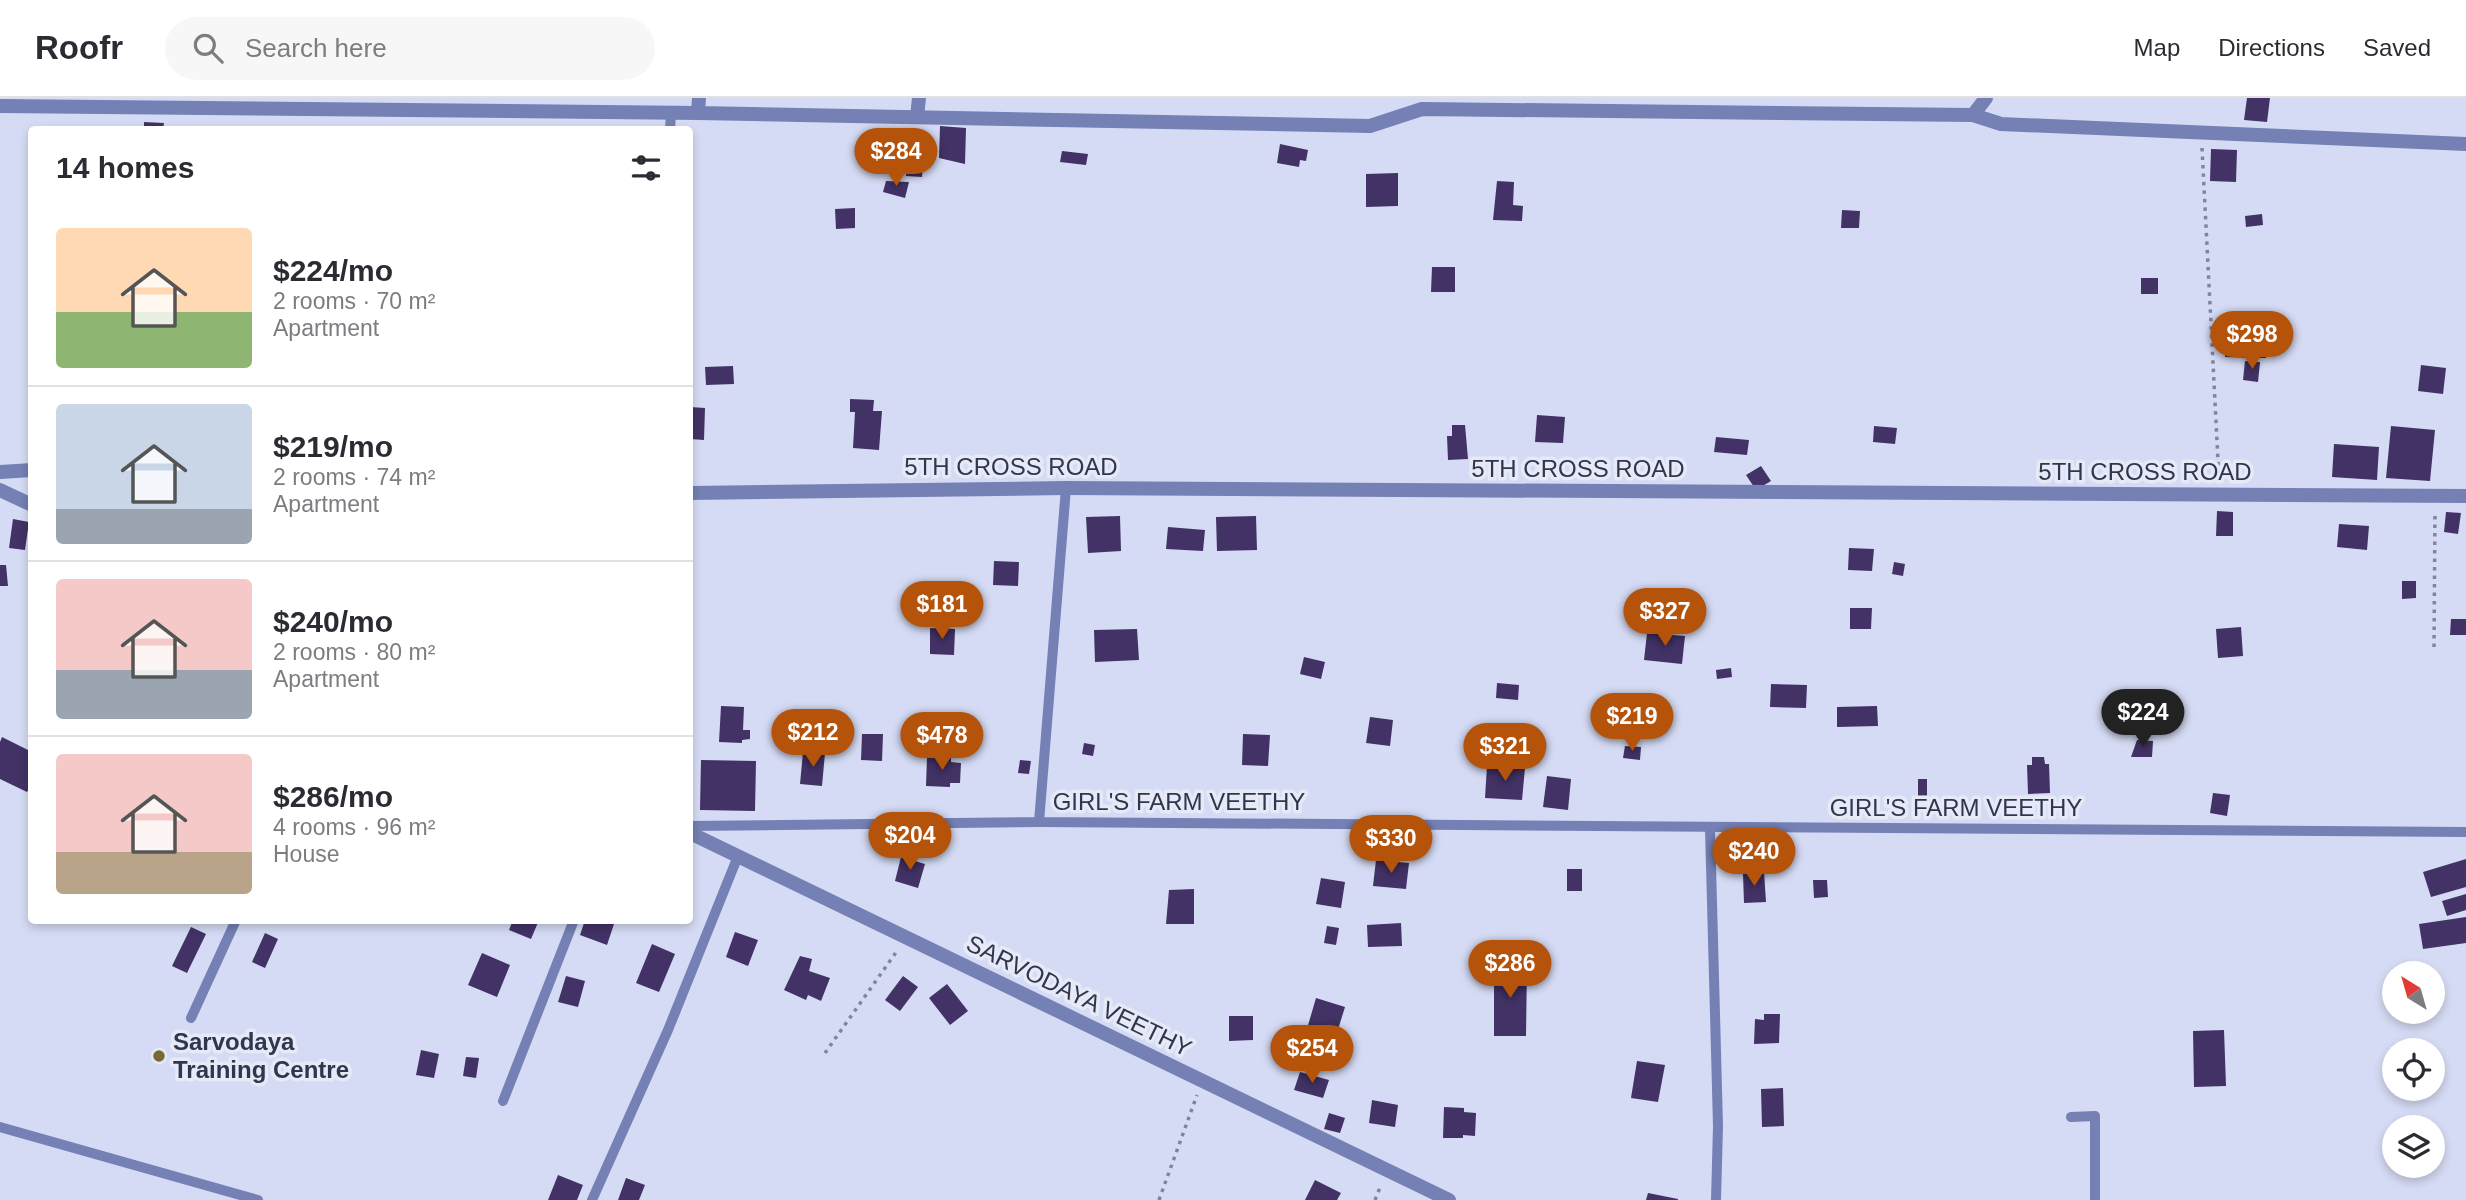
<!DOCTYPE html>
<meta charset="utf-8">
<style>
body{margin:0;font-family:Helvetica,sans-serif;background:#f7f7f7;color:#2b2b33;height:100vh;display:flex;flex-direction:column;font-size:26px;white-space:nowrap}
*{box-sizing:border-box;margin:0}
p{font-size:23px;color:#7c7c81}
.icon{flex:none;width:38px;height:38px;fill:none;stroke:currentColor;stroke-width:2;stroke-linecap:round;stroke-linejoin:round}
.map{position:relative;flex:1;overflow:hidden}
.panel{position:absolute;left:28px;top:28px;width:665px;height:798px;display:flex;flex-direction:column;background:#fff;border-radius:7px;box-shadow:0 4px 10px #0003}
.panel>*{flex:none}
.needle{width:46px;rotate:323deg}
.fabs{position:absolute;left:2382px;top:863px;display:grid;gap:14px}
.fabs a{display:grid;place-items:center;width:63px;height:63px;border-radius:50%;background:#fff;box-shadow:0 4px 10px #0003;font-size:35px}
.price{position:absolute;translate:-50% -60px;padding:0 16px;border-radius:24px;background:#b45309;color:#fff;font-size:23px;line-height:46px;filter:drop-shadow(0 2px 4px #0008)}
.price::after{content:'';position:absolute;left:50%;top:42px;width:21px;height:16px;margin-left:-10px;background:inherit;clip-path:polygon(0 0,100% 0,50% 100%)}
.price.on{background:#222;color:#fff}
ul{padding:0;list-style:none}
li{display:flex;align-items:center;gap:21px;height:175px;padding:0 28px}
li+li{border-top:2px solid #e1e1e2}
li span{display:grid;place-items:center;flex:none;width:196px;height:140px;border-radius:7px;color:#555}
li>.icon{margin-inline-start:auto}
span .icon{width:84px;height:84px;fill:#fffc;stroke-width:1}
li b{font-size:30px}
h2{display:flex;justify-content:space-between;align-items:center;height:84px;padding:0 28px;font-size:30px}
header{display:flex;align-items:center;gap:42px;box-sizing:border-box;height:98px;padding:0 35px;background:#fff;border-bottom:2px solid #e1e1e2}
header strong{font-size:33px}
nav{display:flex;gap:38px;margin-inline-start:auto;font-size:24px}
.search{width:490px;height:63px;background:#f7f7f7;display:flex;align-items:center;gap:18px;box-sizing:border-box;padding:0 24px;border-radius:38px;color:#7c7c81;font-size:26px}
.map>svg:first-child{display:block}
</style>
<header>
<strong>Roofr</strong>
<div class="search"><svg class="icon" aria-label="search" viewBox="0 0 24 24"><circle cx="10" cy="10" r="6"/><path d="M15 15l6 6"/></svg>Search here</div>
<nav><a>Map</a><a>Directions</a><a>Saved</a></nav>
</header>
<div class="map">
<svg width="2466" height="1102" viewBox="0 0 2466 1102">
<rect width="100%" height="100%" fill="#d5dbf4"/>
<path fill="#423266" d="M2247 0H2270L2267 24 2244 22Z
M144 24 164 25 163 32H144Z
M940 28 966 30 965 66 939 60Z
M1280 46 1308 52 1306 63 1300 62 1299 69 1277 65Z
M2211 51 2237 52 2236 84 2210 83Z
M908 53H924L922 79 906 78Z
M1062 53 1088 56 1086 67 1060 64Z
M1398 75V108L1366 109V76Z
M886 83 909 84 905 100 883 94Z
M1497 83 1514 84 1513 107 1523 108 1522 123 1493 122Z
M855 110V130L836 131 835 111Z
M1842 112 1860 113 1859 130H1841Z
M2262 116 2263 127 2246 129 2245 118Z
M1432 169H1455V194H1431Z
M2141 180H2158V196H2141Z
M2227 226 2268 227 2266 260 2225 259Z
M2245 263 2260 264 2258 284 2243 282Z
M2421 267 2446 270 2443 296 2418 293Z
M733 268 734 286 706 287 705 269Z
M850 301 874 302 873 313H882L879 352 853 350 855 314H850Z
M690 309 705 310 704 342 690 341Z
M1537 317 1565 319 1563 345 1535 344Z
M1452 327H1465L1468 361 1448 362 1447 338H1452Z
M1874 328 1897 330 1895 346 1873 344Z
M2391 328 2435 332 2430 383 2386 380Z
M1716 339 1749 342 1747 357 1714 354Z
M2334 346 2379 349 2377 382 2332 379Z
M1761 368 1771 383 1756 392 1746 377Z
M2217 413 2233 414V438H2216Z
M2446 414 2461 415 2458 436 2444 434Z
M1120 418 1121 453 1088 455 1086 419Z
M1256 418 1257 452 1217 453 1216 419Z
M13 421 29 424 25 452 9 450Z
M2339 426 2369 428 2367 452 2337 449Z
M1168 429 1205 432 1203 453 1166 451Z
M1849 450 1874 451 1872 473 1848 472Z
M994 463 1019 464 1018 488 993 487Z
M1894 464 1905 466 1903 478 1892 476Z
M0 467H6L8 488H0Z
M2402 483H2416V500L2402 501Z
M1850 510H1872L1871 531H1850Z
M2451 521H2466V537H2450Z
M2241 529 2243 558 2218 560 2216 531Z
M930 530 955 531 954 557 930 556Z
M1137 531 1139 562 1095 564 1094 532Z
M1647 535 1685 538 1682 566 1644 562Z
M1304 559 1325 564 1321 581 1300 576Z
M1731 570 1732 579 1717 581 1716 572Z
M1497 585 1519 587 1518 602 1496 600Z
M1771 586 1807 587 1806 610 1770 609Z
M721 608 744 609 743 632H750V641L742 642V645L719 644Z
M1877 608 1878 628 1837 629V609Z
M1370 619 1393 622 1390 648 1366 645Z
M831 621 842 622 840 638 829 636Z
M862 636H883L882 663 861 662Z
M1243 636 1270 637 1268 668 1242 667Z
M2 639 32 654V686L27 694 0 681V644Z
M2137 642 2153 643 2152 659H2131Z
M1084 645 1095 647 1093 658 1082 656Z
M1625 648 1641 649 1640 662 1623 660Z
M803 654 825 655 822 688 800 686Z
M927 659 951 660V664L961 665 960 685H950V689L926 688Z
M2032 659H2044L2045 666H2049L2050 695 2028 696 2027 667H2032Z
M701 662 756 663 755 713 700 712Z
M1020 662 1031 663 1029 676 1018 675Z
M1487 668 1525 670 1522 702 1485 700Z
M1547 678 1571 681 1568 712 1543 709Z
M1918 681H1927V698H1918Z
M2213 695 2230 697 2227 718 2210 715Z
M901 759 925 766 918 790 895 783Z
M2466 761V789L2431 799 2423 774Z
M1376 762 1409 765 1406 791 1373 788Z
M1567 771H1582V793H1567Z
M1764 774 1766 804 1744 805 1743 776Z
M1321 780 1345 784 1341 810 1316 806Z
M1813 782H1827L1828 799 1814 800Z
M1194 791V826H1166L1169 792Z
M2466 796V812L2447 818 2442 803Z
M2466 819V845L2423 851 2419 826Z
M513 822H539L531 841 509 832Z
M585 822H605L614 826 607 847 580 837Z
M1401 825 1402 848 1368 849 1367 827Z
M1327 828 1339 830 1336 847 1324 845Z
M191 829 206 836 187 875 172 868Z
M735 834 758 842 748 868 726 859Z
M265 835 278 841 265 870 252 864Z
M652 846 675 856 659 894 636 885Z
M482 855 510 867 497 899 468 887Z
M800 858 812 861 809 873 830 880 821 903 808 897 806 902 784 892Z
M1494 867H1527L1526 938H1494Z
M566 878 585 883 578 909 558 904Z
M903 878 918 889 900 913 885 902Z
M947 886 968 913 950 927 929 900Z
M1316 900 1345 909 1325 973 1297 965Z
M1764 916H1780L1779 945 1754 946 1755 921 1764 922Z
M1229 918H1253V942L1229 943Z
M2224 932 2226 988 2194 989 2193 933Z
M421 952 439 956 434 980 416 977Z
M466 959 479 960 476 980 463 978Z
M1637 963 1665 967 1658 1004 1631 1000Z
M1300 974 1329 982 1323 1000 1294 992Z
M1783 990 1784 1028 1762 1029 1761 991Z
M1372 1002 1398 1007 1395 1029 1369 1025Z
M1444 1009 1464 1010V1014L1476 1015 1475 1038 1463 1037V1040H1443Z
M1329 1015 1345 1020 1340 1035 1324 1031Z
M558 1077 583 1087 577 1102H548Z
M626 1080 645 1087 639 1102H618Z
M1315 1082 1341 1095 1337 1102H1305Z
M1648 1095 1678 1101V1102H1646Z"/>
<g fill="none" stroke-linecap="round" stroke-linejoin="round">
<path stroke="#80859e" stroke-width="3.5" stroke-dasharray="3.5 5" stroke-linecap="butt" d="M2202 50 2219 382
M2434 549 2435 414
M825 955 897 853
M1159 1102 1197 997
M1375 1102 1381 1087"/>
<path stroke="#7580b4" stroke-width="10" d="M670 32 671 15
M1039 724 1066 390
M690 728 1039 724 2466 734
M1710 730 1718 1028 1716 1102
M191 920 236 822
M503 1003 574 822
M2071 1019 2095 1018V1102
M0 1029 258 1102
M592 1102 668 932 738 758"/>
<path stroke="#7580b4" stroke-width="14" d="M0 8 698 15 1370 28 1422 11 1973 17 2001 26 2466 46
M698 15 699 0
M1973 17 1986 0
M917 19 919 0
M0 374 32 372
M0 392 32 407
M690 395 1066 390 2466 398
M690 735 1449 1102"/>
</g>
<circle fill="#766936" stroke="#e6e9f6" stroke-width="2.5" cx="159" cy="958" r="7"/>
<g text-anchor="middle" stroke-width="7" stroke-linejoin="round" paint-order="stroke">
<g font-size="24" fill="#31364e" stroke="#e6e9f6">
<text x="1011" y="377">5TH CROSS ROAD</text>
<text x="1578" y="379">5TH CROSS ROAD</text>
<text x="2145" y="382">5TH CROSS ROAD</text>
<text x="1179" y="712">GIRL'S FARM VEETHY</text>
<text x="1956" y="718">GIRL'S FARM VEETHY</text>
<text transform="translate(1079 898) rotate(26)" y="8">SARVODAYA VEETHY</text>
</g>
<g font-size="24" font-weight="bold" fill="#31364e" stroke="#e6e9f6" text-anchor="start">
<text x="173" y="952">Sarvodaya<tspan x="173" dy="28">Training Centre</tspan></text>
</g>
</g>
</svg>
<div class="fabs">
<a><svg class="needle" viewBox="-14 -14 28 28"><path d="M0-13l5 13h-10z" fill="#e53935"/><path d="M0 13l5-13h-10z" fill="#7c7c81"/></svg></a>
<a><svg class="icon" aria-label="locate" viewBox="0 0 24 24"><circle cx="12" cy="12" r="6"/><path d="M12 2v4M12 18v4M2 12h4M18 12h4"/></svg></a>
<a><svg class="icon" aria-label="layers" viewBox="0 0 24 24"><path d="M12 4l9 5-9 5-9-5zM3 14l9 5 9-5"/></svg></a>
</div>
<b class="price" style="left:896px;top:90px">$284</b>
<b class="price" style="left:2252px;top:273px">$298</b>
<b class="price" style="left:942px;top:543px">$181</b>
<b class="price" style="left:1665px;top:550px">$327</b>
<b class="price on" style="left:2143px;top:651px">$224</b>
<b class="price" style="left:1632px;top:655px">$219</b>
<b class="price" style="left:813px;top:671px">$212</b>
<b class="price" style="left:942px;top:674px">$478</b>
<b class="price" style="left:1505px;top:685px">$321</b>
<b class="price" style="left:910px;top:774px">$204</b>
<b class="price" style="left:1391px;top:777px">$330</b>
<b class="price" style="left:1754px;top:790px">$240</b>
<b class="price" style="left:1510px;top:902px">$286</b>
<b class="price" style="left:1312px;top:987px">$254</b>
<section class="panel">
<h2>14 homes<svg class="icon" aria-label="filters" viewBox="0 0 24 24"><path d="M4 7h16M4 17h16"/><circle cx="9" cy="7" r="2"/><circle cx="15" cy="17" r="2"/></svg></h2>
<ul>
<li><span style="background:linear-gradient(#ffd9b3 60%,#8fb573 0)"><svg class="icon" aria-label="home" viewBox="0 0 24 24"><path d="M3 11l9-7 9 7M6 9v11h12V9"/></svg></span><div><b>$224/mo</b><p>2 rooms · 70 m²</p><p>Apartment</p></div></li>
<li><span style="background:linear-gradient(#c9d6e8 75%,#9aa5b1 0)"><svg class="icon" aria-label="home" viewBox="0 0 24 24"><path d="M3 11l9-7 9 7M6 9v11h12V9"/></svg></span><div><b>$219/mo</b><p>2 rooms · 74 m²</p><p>Apartment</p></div></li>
<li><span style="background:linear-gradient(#f6c9c9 65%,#9aa5b1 0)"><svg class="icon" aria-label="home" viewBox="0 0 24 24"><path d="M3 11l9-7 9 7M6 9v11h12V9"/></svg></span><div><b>$240/mo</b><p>2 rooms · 80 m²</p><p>Apartment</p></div></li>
<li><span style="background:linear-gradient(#f6c9c9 70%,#b9a48a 0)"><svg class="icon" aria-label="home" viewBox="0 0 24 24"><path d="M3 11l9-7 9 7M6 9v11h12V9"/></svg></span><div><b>$286/mo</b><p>4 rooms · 96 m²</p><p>House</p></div></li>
</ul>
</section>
</div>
